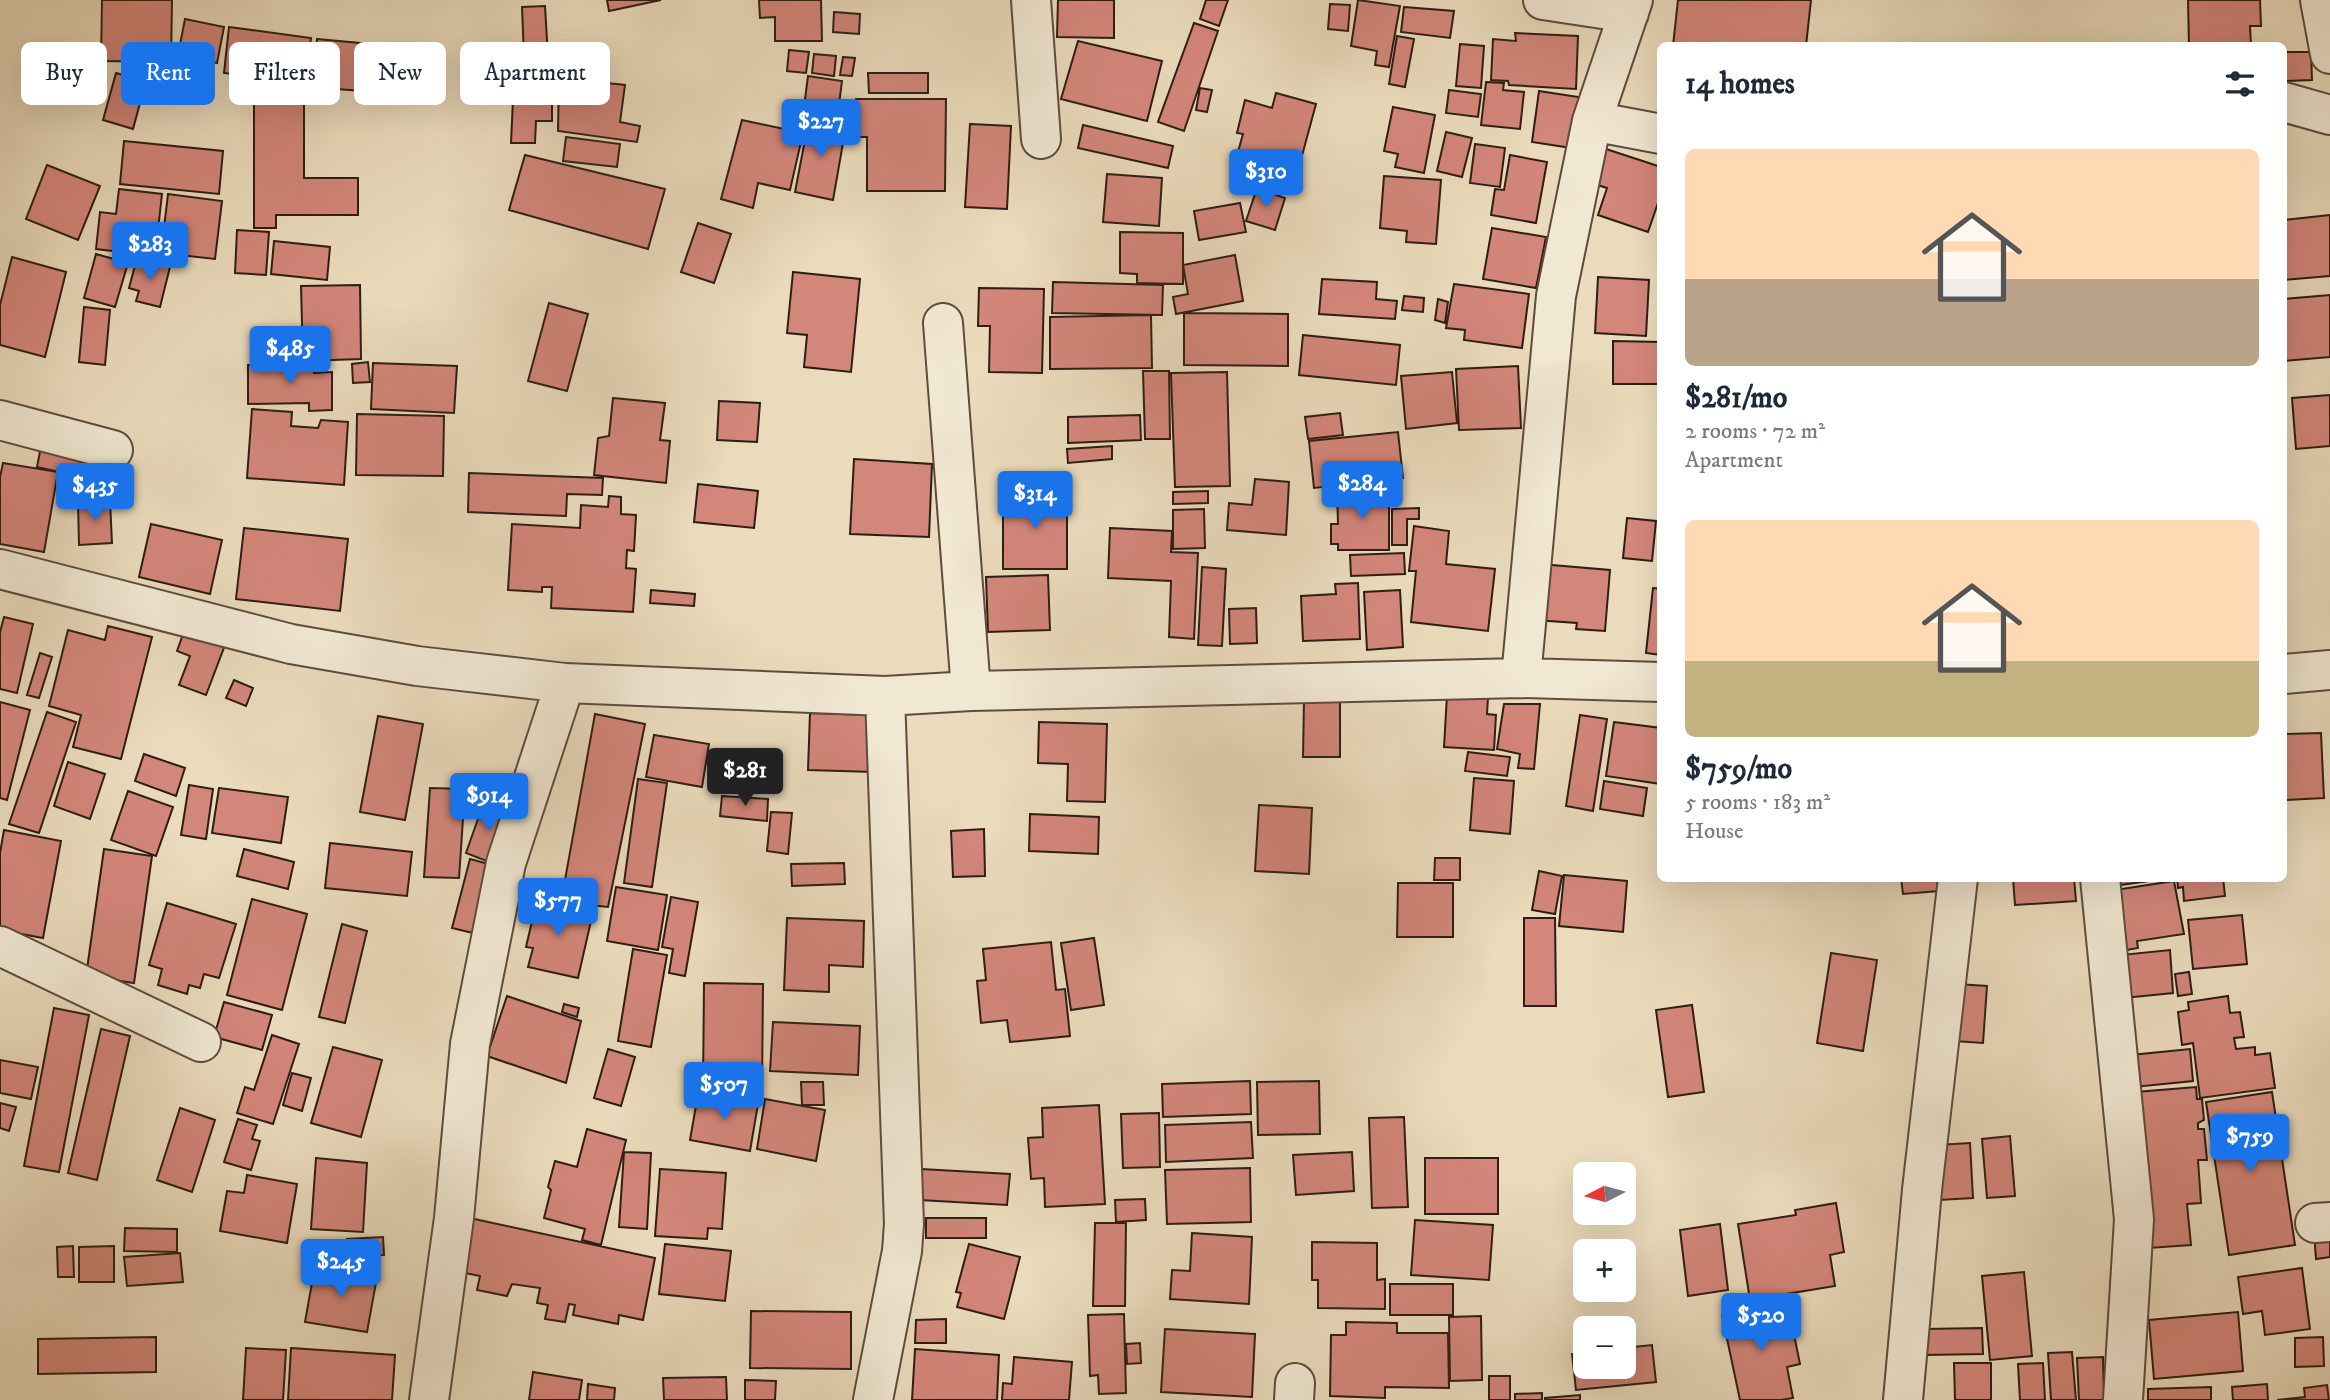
<!DOCTYPE html>
<meta charset="utf-8">
<style>
body{margin:0;font-family:"IM FELL DW Pica",serif;background:#f6f6f7;color:#1f2937;height:100vh;display:flex;flex-direction:column;font-size:26px;white-space:nowrap}
*{box-sizing:border-box;margin:0}
p{font-size:23px;color:#747a83}
.icon{flex:none;width:38px;height:38px;fill:none;stroke:currentColor;stroke-width:2;stroke-linecap:round;stroke-linejoin:round}
.map{position:relative;flex:1;overflow:hidden}
.side{position:absolute;left:1657px;top:42px;width:630px;height:840px;display:flex;flex-direction:column;background:#fff;border-radius:10px;box-shadow:0 7px 28px #0002}
.side>*{flex:none}
.guide{position:absolute;left:21px;top:42px;width:665px;height:63px;display:flex;gap:14px}
.needle{width:46px;rotate:264deg}
.tools{position:absolute;left:1573px;top:1162px;display:grid;gap:14px}
.tools a{display:grid;place-items:center;width:63px;height:63px;border-radius:10px;background:#fff;box-shadow:0 7px 28px #0002;font-size:35px}
.price{position:absolute;translate:-50% -60px;padding:0 16px;border-radius:7px;background:#1a73e8;color:#fff;font-size:23px;line-height:46px;filter:drop-shadow(0 2px 4px #0008)}
.price::after{content:'';position:absolute;left:50%;top:42px;width:21px;height:16px;margin-left:-10px;background:inherit;clip-path:polygon(0 0,100% 0,50% 100%)}
.price.active{background:#222;color:#fff}
ul{padding:0;list-style:none}
li{display:grid;align-content:center;gap:14px;height:371px;padding:0 28px}
li span{display:grid;place-items:center;height:217px;border-radius:10px;color:#555}
li>.icon{margin-inline-start:auto}
span .icon{width:126px;height:126px;fill:#fffc;stroke-width:1}
li b{font-size:30px}
h2{display:flex;justify-content:space-between;align-items:center;height:84px;padding:0 28px;font-size:30px}
.pill{padding:0 24px;border-radius:10px;background:#fff;box-shadow:0 7px 28px #0002;font-size:24px;line-height:63px}
.pill.active{background:#1a73e8;color:#fff}
.map>svg:first-child{display:block}
</style>
<div class="map">
<svg width="2330" height="1400" viewBox="0 0 2330 1400">
<rect width="100%" height="100%" fill="#eadbbc"/>
<filter id="stains"><feTurbulence type="fractalNoise" baseFrequency=".00286" numOctaves="4"/><feColorMatrix values="0 0 0 0 .2 0 0 0 0 .09 0 0 0 0 .02 0 0 0 .5 -.17"/></filter>
<radialGradient id="worn" r=".72"><stop offset=".6" stop-color="#630" stop-opacity="0"/><stop offset="1" stop-color="#630" stop-opacity=".3"/></radialGradient>
<path fill="#d3867a" stroke="#2e1d14" stroke-width="2" d="M102 0H172L171 62 101 61Z
M607 0H661L609 11Z
M759 0H821L822 41H775V17L760 18Z
M1058 0H1114V38L1057 37Z
M1206 0H1228L1219 26 1200 19Z
M1358 0 1400 6 1389 67 1375 65 1377 51 1351 46Z
M1678 0H1811L1806 46H1673Z
M2188 0H2260L2261 26H2250L2251 46H2189Z
M1330 4 1350 5 1348 31 1328 29Z
M545 6 548 57 524 58 522 7Z
M1404 7 1454 11 1450 38 1401 32Z
M834 12 860 14 859 34 833 32Z
M185 19 224 27 217 63 178 55Z
M1194 23 1218 31 1184 131 1158 122Z
M229 27 311 38 305 83 224 73Z
M1515 33 1578 36 1576 89 1509 85 1508 81 1491 80 1493 39 1516 41Z
M1397 36 1414 39 1405 87 1389 84Z
M317 39 403 47 400 94 312 87Z
M1078 41 1162 61 1147 121 1061 99Z
M1460 44 1484 46 1481 88 1456 86Z
M789 50 809 52 806 73 787 71Z
M2284 52H2311L2312 80 2284 81Z
M814 54 836 56 834 76 812 73Z
M843 57 855 58 852 76 840 75Z
M116 73 146 81 133 129 103 120Z
M868 73H928V93H869Z
M808 76 842 81 838 112 804 107Z
M514 77H552V121H536L535 143H511Z
M559 78 625 85 620 122 640 126 637 142 558 131Z
M1486 82 1504 83 1503 90 1524 92 1520 129 1481 125Z
M1200 88 1212 90 1207 112 1196 110Z
M1449 90 1481 94 1478 117 1446 113Z
M1539 91 1585 98 1578 149 1532 142Z
M1276 93 1316 104 1293 189 1232 173 1243 134 1237 133 1245 100 1272 108Z
M254 99 304 100V178H358V215H276V228H254Z
M856 99H946L945 191H867V137H857Z
M1393 107 1435 115 1424 173 1395 167 1398 154 1384 151Z
M809 119 846 126 833 200 795 192Z
M742 120 803 133 790 190 758 183 753 208 721 199Z
M970 124 1011 126 1007 209 965 207Z
M1083 125 1173 146 1168 168 1078 148Z
M1446 132 1472 138 1462 177 1437 171Z
M566 137 620 144 617 167 563 161Z
M124 141 223 151 219 194 120 184Z
M1475 144 1505 148 1500 187 1470 183Z
M1603 148 1661 167V194L1648 232 1598 215 1607 188 1591 183Z
M525 155 665 189 648 249 509 210Z
M1510 155 1547 162 1536 223 1491 215 1495 189 1504 190Z
M47 165 100 186 78 240 26 219Z
M1107 174 1162 178 1159 226 1103 222Z
M1384 176 1441 180 1436 244 1406 242 1407 231 1380 228Z
M1257 188 1285 198 1275 230 1246 221Z
M119 189 162 194 155 256 96 249 100 212 116 214Z
M168 194 222 201 215 259 161 253Z
M1240 203 1246 232 1199 240 1194 211Z
M2330 215V276L2284 280V220Z
M698 223 731 234 714 283 681 272Z
M1492 228 1546 237 1536 288 1483 279Z
M237 230 269 232 266 275 235 273Z
M1120 232 1183 233V284L1137 283V274L1120 273Z
M274 241 330 247 327 280 271 274Z
M96 254 128 263 115 307 84 298Z
M1235 255 1243 301 1176 314 1173 297 1188 294 1183 265Z
M12 257 66 272 45 357 0 345V305Z
M137 258 170 267 160 307 136 301 139 291 129 288Z
M793 272 860 279 851 372 804 367 807 335 787 333Z
M1598 277 1649 280 1646 336 1595 333Z
M1322 279 1377 282 1376 299 1397 301 1395 319 1319 314Z
M1053 282 1163 285 1162 315 1052 313Z
M1454 284 1529 294 1522 348 1464 340 1465 330 1446 328Z
M360 285 361 359 303 361 301 286Z
M979 288 1044 289 1042 373 989 372 990 326H978Z
M2330 295V357L2284 361V299Z
M1404 296 1424 298 1423 312 1402 310Z
M1438 299 1448 302 1445 323 1435 320Z
M549 303 588 314 567 391 528 381Z
M84 307 110 310 105 365 79 362Z
M1184 313 1288 314V366L1184 365Z
M1151 315 1152 368 1050 369V317Z
M1303 335 1400 345 1396 385 1299 375Z
M1613 341 1661 342V384H1613Z
M368 362 370 382 353 383 352 364Z
M373 363 457 366 454 413 371 409Z
M314 364V373L332 372V410L309 411V403L248 404V365Z
M1518 366 1521 428 1459 430 1456 369Z
M1143 371H1169L1170 439H1145Z
M1227 372 1230 486 1175 487 1171 373Z
M1452 372 1457 423 1406 429 1401 376Z
M2330 395V446L2296 449 2292 398Z
M613 398 665 403 660 440 670 441 666 483 594 475 598 438 609 436Z
M719 401 760 403 757 442 717 440Z
M252 409 292 412 291 426 318 428 321 420 348 422 344 485 247 478Z
M1340 413 1343 435 1308 439 1305 417Z
M357 414 444 416 443 476 356 475Z
M1140 415 1141 440 1068 443V417Z
M44 431 108 446 100 481 37 467Z
M1398 432 1403 478 1314 488 1309 441Z
M1112 446V459L1068 463 1067 449Z
M854 459 932 464 929 537 850 534Z
M3 463 58 472 44 552 0 544V477Z
M469 473 603 478 602 495 567 494 566 516 468 512Z
M1255 479 1289 482 1286 535 1227 530 1229 503 1252 505Z
M698 484 758 491 754 528 694 522Z
M1208 491V503L1173 504V492Z
M1337 491H1389V550H1338V544H1331V524H1338Z
M1067 493V569H1003V494Z
M609 496 621 497V514L636 515 634 551 627 550 626 568 636 569 633 612 551 608 552 587H542V592L508 590 512 524 580 528 581 505 608 507Z
M110 501 112 543 79 545 78 503Z
M1419 508V519H1407V545H1392V509Z
M1204 509 1205 548 1173 549V510Z
M1627 518 1656 521 1652 561 1623 558Z
M151 524 222 540 210 594 139 577Z
M1414 526 1449 531 1446 564 1495 569 1488 631 1411 622 1416 571H1409Z
M244 528 348 539 340 611 236 599Z
M1110 528 1172 531 1171 552 1198 553 1194 639 1169 637 1171 581 1108 578Z
M1404 553 1405 574 1351 576 1350 555Z
M1540 564 1610 570 1605 631 1576 629 1577 623 1535 620Z
M1202 567 1226 569 1222 646 1198 645Z
M1048 575 1050 630 988 632 986 577Z
M1358 583 1360 639 1303 641 1301 596 1336 594 1335 584Z
M1653 588 1661 589V655L1646 653Z
M651 590 695 594 694 606 650 603Z
M1400 590 1403 647 1367 650 1364 592Z
M1256 608 1257 643 1230 644 1229 609Z
M4 617 33 624 17 693 0 689V632Z
M108 626 152 637 121 759 73 747 81 715 49 706 68 630 105 640Z
M185 629 225 645 206 695 179 685 190 656 177 651Z
M40 653 52 657 39 698 27 695Z
M234 680 253 688 246 706 226 698Z
M1447 695 1488 698 1487 714 1496 715 1494 750 1444 747Z
M1304 700 1340 701V757H1303Z
M0 702 30 710 7 800 0 798Z
M1504 704H1540L1534 769 1518 768 1520 754 1497 749Z
M47 712 76 722 39 833 9 824Z
M810 713 874 715 873 772 808 770Z
M595 714 645 724 608 907 561 902Z
M1580 715 1607 719 1593 811 1566 806Z
M378 716 423 724 405 820 360 812Z
M1039 722 1107 724 1105 802 1067 801 1068 764 1038 763Z
M1614 722 1661 728V784L1606 776Z
M2321 733 2324 798 2284 800V734Z
M654 735 709 744 702 787 646 777Z
M1468 752 1510 757 1507 776 1465 771Z
M144 754 185 768 176 796 135 781Z
M68 762 105 774 90 819 54 806Z
M1474 778 1514 781 1510 834 1470 830Z
M638 779 667 783 652 887 624 883Z
M1604 781 1647 788 1643 816 1600 809Z
M189 785 213 789 206 839 181 835Z
M219 788 288 797 281 843 212 833Z
M430 788 465 789 459 878 424 877Z
M128 791 173 807 156 856 111 840Z
M722 796 768 799 767 821 720 816Z
M484 802 512 812 494 864 466 853Z
M1259 805 1312 808 1309 874 1255 871Z
M771 812 792 813 788 854 767 851Z
M1030 814 1099 817 1098 854 1029 851Z
M984 829 985 876 953 877 951 831Z
M4 830 61 841 43 938 0 930V853Z
M330 843 412 852 407 896 325 888Z
M104 849 152 856 134 983 86 976Z
M244 849 294 862 288 889 237 876Z
M1435 858H1460V880H1434Z
M470 859 492 865 473 933 452 928Z
M844 863 845 884 792 886 791 864Z
M1539 871 1562 876 1555 914 1532 910Z
M1564 875 1627 881 1623 932 1559 926Z
M1901 878H1937L1939 891 1903 894Z
M2013 878H2074L2076 901 2015 905Z
M2112 878H2170L2113 886Z
M2177 878H2223L2225 896 2184 901 2183 887 2178 888Z
M2174 881 2184 934 2137 941 2138 948 2121 951 2115 890Z
M1398 883H1453V937H1397Z
M616 887 667 895 658 950 607 941Z
M671 897 698 902 685 976 669 973 673 949 662 947Z
M252 899 307 914 282 1010 227 995Z
M537 900 593 912 578 978 528 967 533 948 526 947Z
M167 903 236 924 219 978 204 974 200 988 189 985 187 994 158 985 162 969 149 965Z
M2242 915 2247 964 2193 969 2188 920Z
M787 918 864 921 863 967 829 965V992L784 990Z
M1524 918H1555L1556 1006H1524Z
M342 924 367 931 345 1023 319 1017Z
M1094 938 1104 1005 1071 1010 1061 943Z
M1051 942 1056 990 1065 989 1070 1036 1010 1042 1007 1020 981 1023 977 981 986 980 983 949Z
M633 949 667 955 651 1047 618 1041Z
M2170 950 2173 993 2124 998 2111 956Z
M1831 953 1877 960 1863 1051 1817 1043Z
M2189 972 2192 994 2178 996 2175 974Z
M704 983 763 984 762 1090 703 1089Z
M1957 984 1987 986 1983 1043 1955 1041Z
M507 996 581 1021 566 1083 487 1056Z
M2228 996 2230 1013 2240 1012 2244 1037 2234 1038 2236 1049 2255 1047V1055L2270 1053 2275 1088 2200 1098 2193 1043 2182 1045 2178 1012 2189 1010 2188 1002Z
M224 1002 272 1015 262 1050 214 1037Z
M564 1004 579 1008 577 1017 562 1012Z
M1692 1005 1704 1092 1668 1097 1656 1010Z
M54 1008 89 1015 59 1172 24 1166Z
M773 1022 860 1026 858 1075 770 1071Z
M101 1029 130 1036 97 1180 68 1173Z
M272 1035 299 1044 273 1124 237 1113 245 1087 254 1090Z
M333 1047 382 1060 361 1137 311 1123Z
M608 1049 635 1057 621 1106 594 1098Z
M2190 1049 2193 1081 2134 1087 2131 1055Z
M0 1060 38 1067 31 1099 0 1093Z
M292 1073 311 1078 302 1111 283 1105Z
M1250 1081 1251 1114 1163 1117 1162 1084Z
M1319 1081 1320 1134 1258 1135 1257 1082Z
M801 1082H823L824 1105H802Z
M2196 1087 2197 1099H2202L2204 1120 2198 1123V1129H2204L2207 1160H2198L2201 1203 2187 1204 2191 1245 2149 1248 2136 1092Z
M2272 1092 2295 1245 2229 1255 2206 1102Z
M698 1094 758 1104 750 1151 690 1140Z
M765 1099 825 1110 816 1161 757 1149Z
M0 1103 16 1107 9 1131 0 1128Z
M1099 1105 1105 1204 1045 1207 1044 1178 1031 1179 1028 1138 1043 1137 1042 1108Z
M180 1108 215 1120 192 1192 157 1180Z
M1159 1113 1160 1167 1123 1168 1121 1114Z
M1404 1117 1408 1207 1372 1208 1369 1118Z
M238 1119 257 1125 252 1139 260 1141 251 1170 224 1162Z
M1251 1122 1253 1158 1166 1162 1165 1125Z
M587 1129 626 1140 601 1245 582 1240 585 1229 544 1218 551 1190 548 1187 555 1161 577 1167Z
M2010 1136 2015 1196 1987 1198 1982 1139Z
M1970 1143 1973 1198 1939 1200 1937 1145Z
M624 1152 651 1153 647 1229 619 1227Z
M1352 1152 1354 1191 1296 1195 1293 1155Z
M316 1158 367 1163 363 1232 311 1229Z
M1425 1158H1498V1214H1425Z
M1250 1168 1251 1222 1167 1224 1165 1170Z
M660 1169 726 1173 722 1229 708 1228 707 1239 655 1236Z
M921 1169 1010 1174 1007 1205 920 1200Z
M247 1175 297 1184 287 1243 220 1231 227 1191 244 1193Z
M1145 1199 1146 1220 1116 1222 1115 1200Z
M1836 1203 1844 1252 1830 1255 1835 1286 1750 1300 1738 1224 1796 1215 1795 1210Z
M470 1218 655 1258 643 1320 619 1315 618 1324 573 1315 575 1305 569 1304 565 1322 545 1319 548 1305 537 1303 540 1288 512 1284 507 1296 477 1290 480 1276 460 1272Z
M926 1218H986V1238H926Z
M1415 1220 1493 1225 1489 1280 1411 1275Z
M1095 1223H1126L1125 1306H1093Z
M1720 1224 1728 1290 1688 1296 1680 1230Z
M125 1228 177 1229V1252L124 1251Z
M2330 1230V1257L2316 1259 2314 1232Z
M1192 1233 1252 1237 1249 1304 1170 1299 1172 1270 1190 1271Z
M383 1237 384 1255 347 1256V1239Z
M1312 1242 1377 1243V1280L1385 1279V1309L1318 1308V1280H1312Z
M665 1244 731 1251 725 1301 659 1294Z
M969 1244 1020 1257 1004 1319 957 1307 961 1293 956 1292Z
M73 1246 74 1277H58L57 1247Z
M114 1246V1282H79V1247Z
M180 1253 183 1282 127 1286 124 1257Z
M315 1266 377 1277 367 1332 305 1322Z
M2302 1268 2310 1329 2265 1335 2262 1311 2243 1314 2238 1277Z
M2024 1272 2032 1356 1990 1360 1982 1276Z
M1390 1284H1453V1315H1390Z
M1778 1303 1782 1327 1792 1325 1800 1364 1787 1367 1793 1398 1781 1400H1740L1722 1315Z
M751 1311 851 1312V1369L750 1368Z
M2238 1312 2243 1371 2154 1379 2149 1320Z
M1124 1314 1126 1393 1099 1394 1098 1375 1090 1376 1088 1315Z
M1481 1316 1482 1380 1450 1381 1449 1317Z
M946 1319V1343H915L916 1320Z
M1346 1322 1397 1323V1333H1448L1449 1388 1385 1387V1398L1330 1396 1331 1335H1346Z
M1982 1328 1983 1354 1924 1355V1329Z
M1165 1329 1255 1334 1252 1397 1161 1392Z
M156 1337V1372L38 1374V1339Z
M2323 1337 2324 1366 2295 1367V1338Z
M1140 1343 1141 1363 1127 1364 1126 1344Z
M1652 1345 1656 1382 1576 1390 1572 1354 1586 1352V1367H1624V1348Z
M246 1348 286 1350 283 1400H243Z
M291 1348 395 1355 392 1400H288Z
M915 1349 999 1355 997 1400H912Z
M2072 1352 2076 1400H2051L2048 1353Z
M1014 1357 1072 1362 1069 1400H1002L1003 1383 1012 1384Z
M2103 1357 2104 1400H2079L2077 1358Z
M1954 1363H1991V1400H1955Z
M2043 1363 2045 1400H2020L2018 1364Z
M533 1372 582 1380 579 1400H529Z
M1489 1376H1510V1400H1489Z
M726 1377 727 1400H664L663 1378Z
M745 1380 776 1381 775 1400H745Z
M588 1384 615 1388 614 1400H587Z
M2267 1384 2268 1400H2233L2232 1387Z
M2327 1385 2329 1400H2277L2305 1397 2304 1388Z
M2211 1387V1400H2148V1389Z
M1542 1393V1400H1515V1394Z
M1580 1395V1400H1545V1398Z"/>
<g fill="none" stroke-linecap="round" stroke-linejoin="round">
<g stroke="#5d4c3e" stroke-width="42">
<path id="minor" d="M1031 0 1041 139
M1543 0 1629 13
M2320 0 2330 54
M2284 102 2330 115
M1592 121 1661 134
M943 323 971 691
M0 420 113 450
M0 569 291 644 417 666 565 683 885 696 971 691 1521 678 1661 682
M2284 674 2330 670
M1521 678 1556 296 1592 121 1633 0
M2100 878 2134 1219 2123 1400
M0 946 201 1042
M2315 1223 2330 1222
M429 1400 454 1218 470 1044 506 863 565 683
M873 1400 902 1251 904 1224 885 696
M1294 1400 1295 1383
M1903 1400 1922 1190 1958 878"/>
</g>
<use href="#minor" stroke="#f1e8d3" stroke-width="38"/>
</g>
<rect width="100%" height="100%" filter="url(#stains)"/>
<rect width="100%" height="100%" fill="url(#worn)"/>
</svg>
<div class="tools">
<a><svg class="needle" viewBox="-14 -14 28 28"><path d="M0-13l5 13h-10z" fill="#e53935"/><path d="M0 13l5-13h-10z" fill="#747a83"/></svg></a>
<a>+</a>
<a>−</a>
</div>
<b class="price" style="left:821px;top:159px">$227</b>
<b class="price" style="left:1266px;top:209px">$310</b>
<b class="price" style="left:150px;top:282px">$283</b>
<b class="price" style="left:290px;top:386px">$485</b>
<b class="price" style="left:1362px;top:521px">$284</b>
<b class="price" style="left:95px;top:523px">$435</b>
<b class="price" style="left:1035px;top:531px">$314</b>
<b class="price active" style="left:745px;top:808px">$281</b>
<b class="price" style="left:489px;top:833px">$914</b>
<b class="price" style="left:558px;top:938px">$577</b>
<b class="price" style="left:724px;top:1122px">$507</b>
<b class="price" style="left:2250px;top:1174px">$759</b>
<b class="price" style="left:341px;top:1299px">$245</b>
<b class="price" style="left:1761px;top:1353px">$520</b>
<div class="guide">
<a class="pill">Buy</a>
<a class="pill active">Rent</a>
<a class="pill">Filters</a>
<a class="pill">New</a>
<a class="pill">Apartment</a>
</div>
<section class="side">
<h2>14 homes<svg class="icon" aria-label="filters" viewBox="0 0 24 24"><path d="M4 7h16M4 17h16"/><circle cx="9" cy="7" r="2"/><circle cx="15" cy="17" r="2"/></svg></h2>
<ul>
<li><span style="background:linear-gradient(#ffd9b3 60%,#b9a48a 0)"><svg class="icon" aria-label="home" viewBox="0 0 24 24"><path d="M3 11l9-7 9 7M6 9v11h12V9"/></svg></span><div><b>$281/mo</b><p>2 rooms · 72 m²</p><p>Apartment</p></div></li>
<li><span style="background:linear-gradient(#ffd9b3 65%,#c2b280 0)"><svg class="icon" aria-label="home" viewBox="0 0 24 24"><path d="M3 11l9-7 9 7M6 9v11h12V9"/></svg></span><div><b>$759/mo</b><p>5 rooms · 183 m²</p><p>House</p></div></li>
</ul>
</section>
</div>
